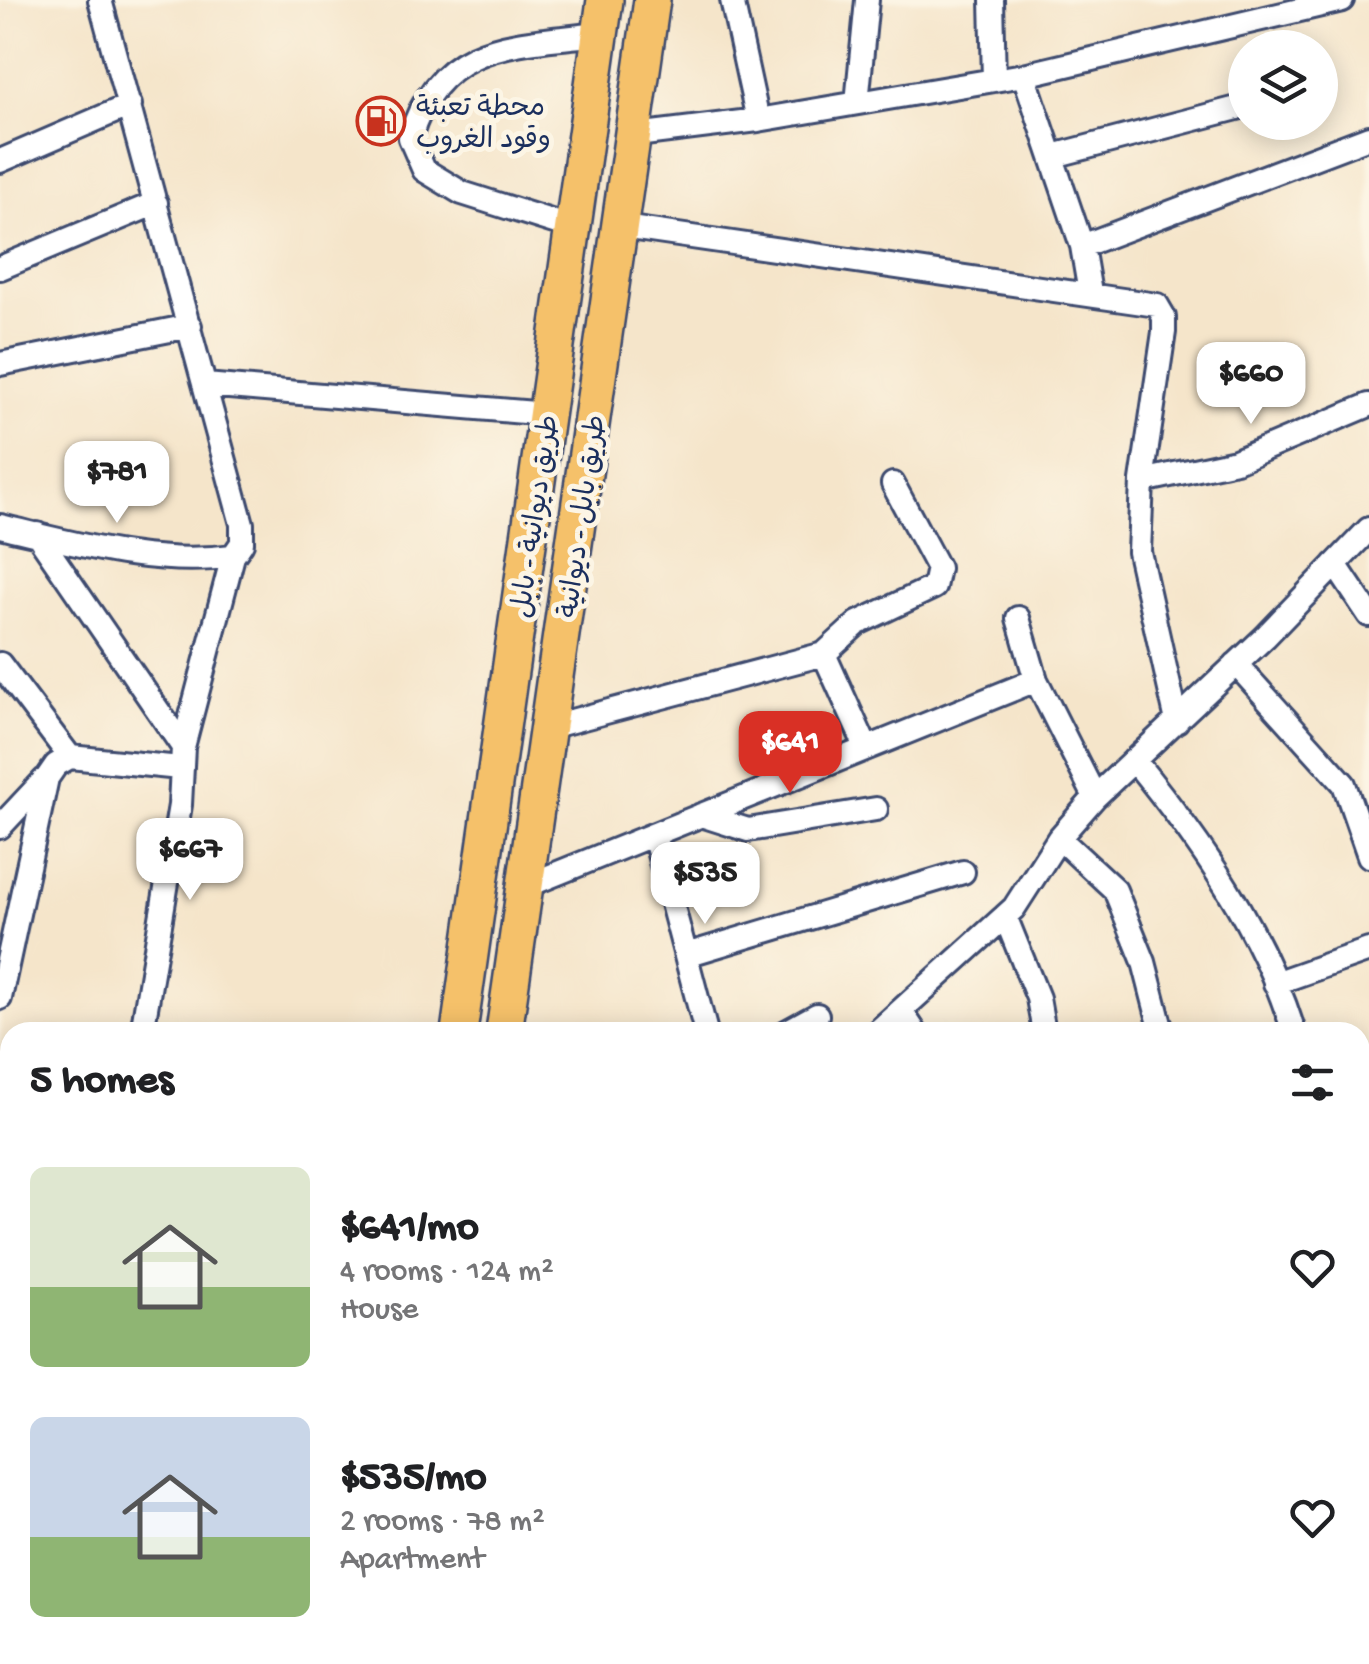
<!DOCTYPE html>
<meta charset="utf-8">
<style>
body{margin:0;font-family:"Gochi Hand","Playpen Sans Arabic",sans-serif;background:#f6f6f6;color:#202124;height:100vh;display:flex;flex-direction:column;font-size:38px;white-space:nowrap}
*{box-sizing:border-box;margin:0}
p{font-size:32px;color:#757577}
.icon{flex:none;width:55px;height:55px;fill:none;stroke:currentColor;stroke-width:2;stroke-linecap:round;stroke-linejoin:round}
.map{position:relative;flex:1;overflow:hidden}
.details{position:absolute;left:0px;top:1022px;width:1370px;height:642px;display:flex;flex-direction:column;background:#fff;border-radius:30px 30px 0 0;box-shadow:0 5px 25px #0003}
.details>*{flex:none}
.tools{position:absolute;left:1228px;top:30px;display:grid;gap:20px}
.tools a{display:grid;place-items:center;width:110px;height:110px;border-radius:50%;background:#fff;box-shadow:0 5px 25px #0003;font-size:50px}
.price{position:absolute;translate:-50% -85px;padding:0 22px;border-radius:20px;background:#fff;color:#222;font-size:32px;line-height:65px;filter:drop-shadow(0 2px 5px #0008)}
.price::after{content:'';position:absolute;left:50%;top:60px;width:30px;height:22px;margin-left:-15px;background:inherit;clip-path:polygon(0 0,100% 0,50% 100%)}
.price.on{background:#d93025;color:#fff}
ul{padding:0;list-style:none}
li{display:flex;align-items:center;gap:30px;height:250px;padding:0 30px}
li span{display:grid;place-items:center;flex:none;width:280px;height:200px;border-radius:15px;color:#555}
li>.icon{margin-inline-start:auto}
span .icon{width:120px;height:120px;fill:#fffc;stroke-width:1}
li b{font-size:42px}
h2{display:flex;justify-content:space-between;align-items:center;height:120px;padding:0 30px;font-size:42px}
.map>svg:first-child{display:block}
</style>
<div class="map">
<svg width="1369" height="1664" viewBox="0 0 1369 1664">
<rect width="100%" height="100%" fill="#fcf5e5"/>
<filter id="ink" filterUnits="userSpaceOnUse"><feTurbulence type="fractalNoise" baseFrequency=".01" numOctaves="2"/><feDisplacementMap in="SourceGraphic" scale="20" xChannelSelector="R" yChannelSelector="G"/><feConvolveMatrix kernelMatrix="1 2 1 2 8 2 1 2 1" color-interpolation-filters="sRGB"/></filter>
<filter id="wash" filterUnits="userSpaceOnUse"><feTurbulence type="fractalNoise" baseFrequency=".0048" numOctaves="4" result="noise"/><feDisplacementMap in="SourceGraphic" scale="40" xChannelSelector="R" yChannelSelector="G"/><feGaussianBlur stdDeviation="2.25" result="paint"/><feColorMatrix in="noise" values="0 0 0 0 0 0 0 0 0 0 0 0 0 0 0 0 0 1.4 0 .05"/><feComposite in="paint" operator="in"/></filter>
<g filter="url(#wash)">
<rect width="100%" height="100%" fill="#f5e5ca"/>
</g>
<g filter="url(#ink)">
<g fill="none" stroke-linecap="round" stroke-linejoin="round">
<g stroke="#3c4a6e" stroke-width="28">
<path id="minor" d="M100 0 242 524V543L233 556 183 747 180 805 142 1032
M732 0 758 120
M992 0 994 80
M1024 75 1082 246 1090 293
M857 103 867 0
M636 135 758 120 1024 75 1342 0
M1053 156 1245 106
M0 161 130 105
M623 227 1157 305 1164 317V332L1142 481 1139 552 1177 721
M573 228 462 193 424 170 410 138C439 40 514 44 600 34
M1082 246 1369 137
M0 268 156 203
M0 364 190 326
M205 385 547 414
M1142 481 1236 461 1369 405
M0 526C77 544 154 567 233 556
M37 534 183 747
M1335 564 1369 615
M1018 618 1036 680 1095 797
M824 654 866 747
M0 664 70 757
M1236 664 1344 784 1369 856
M549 727 824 654 858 623 934 587 938 568 893 484
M1134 760C1202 844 1261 928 1294 1032
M701 815 748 830 876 809
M0 827 44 780
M654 835 706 1032
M1059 838 1115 890 1144 962 1162 1032
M526 886 1036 680
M1005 916 1038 998 1044 1032
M686 955 963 872
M1275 983 1369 950
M0 998 47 778 56 765 70 757 180 768
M901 1011 915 1032
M786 1032 817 1015
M877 1032 1014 908 1059 838 1095 797 1265 637 1369 529
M0 1088 10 1094
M1360 1139 1369 1137
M0 1254 10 1255
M618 1655 626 1664
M838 1655 847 1664
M549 1664 551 1655
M707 1664 722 1655
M870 1664 890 1655"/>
</g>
<g stroke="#3c4a6e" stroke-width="40">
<path id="highway" d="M459 1032 605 0
M504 1032 652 0
M367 1664 369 1655
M411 1664 413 1655"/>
</g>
<use href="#minor" stroke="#fff" stroke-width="22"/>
<use href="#highway" stroke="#f5c16b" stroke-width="35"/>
</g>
</g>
<defs>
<g id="fuel-ring" transform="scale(2.5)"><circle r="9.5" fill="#fcf5e5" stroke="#c8321e" stroke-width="1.5"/><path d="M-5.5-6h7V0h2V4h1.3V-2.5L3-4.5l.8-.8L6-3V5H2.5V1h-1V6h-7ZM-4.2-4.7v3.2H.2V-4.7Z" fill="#c8321e"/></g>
</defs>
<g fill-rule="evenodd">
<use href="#fuel-ring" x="381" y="121"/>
</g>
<g text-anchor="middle" stroke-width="10" stroke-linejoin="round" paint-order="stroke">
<g font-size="28" fill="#1b2f5e" stroke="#fcf5e5" text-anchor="start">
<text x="416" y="115">محطة تعبئة<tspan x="416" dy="32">وقود الغروب</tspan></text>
</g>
<g font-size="28" fill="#1b2f5e" stroke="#fcf5e5">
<text transform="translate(533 516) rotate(-82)" y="10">طريق ديوانية - بابل</text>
<text transform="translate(580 516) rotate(-82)" y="10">طريق بابل - ديوانية</text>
</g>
</g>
</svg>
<div class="tools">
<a><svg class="icon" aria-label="layers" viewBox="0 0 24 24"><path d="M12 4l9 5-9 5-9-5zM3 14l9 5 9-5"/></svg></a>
</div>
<b class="price" style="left:1251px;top:427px">$660</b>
<b class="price" style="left:117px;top:526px">$781</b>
<b class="price on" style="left:790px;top:796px">$641</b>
<b class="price" style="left:190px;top:903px">$667</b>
<b class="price" style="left:705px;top:927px">$535</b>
<section class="details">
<h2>5 homes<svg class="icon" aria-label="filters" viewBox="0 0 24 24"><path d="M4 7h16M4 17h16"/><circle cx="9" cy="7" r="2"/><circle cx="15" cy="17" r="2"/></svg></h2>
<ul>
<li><span style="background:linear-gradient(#dfe7d0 60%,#8fb573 0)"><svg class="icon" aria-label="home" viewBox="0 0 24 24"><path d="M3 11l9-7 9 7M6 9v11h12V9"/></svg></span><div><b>$641/mo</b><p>4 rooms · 124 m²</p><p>House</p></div><svg class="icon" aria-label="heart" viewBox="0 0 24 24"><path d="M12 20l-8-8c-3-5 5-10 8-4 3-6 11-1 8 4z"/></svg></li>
<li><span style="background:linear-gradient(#c9d6e8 60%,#8fb573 0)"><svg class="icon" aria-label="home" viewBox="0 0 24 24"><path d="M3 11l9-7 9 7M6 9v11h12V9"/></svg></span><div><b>$535/mo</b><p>2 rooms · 78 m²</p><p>Apartment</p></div><svg class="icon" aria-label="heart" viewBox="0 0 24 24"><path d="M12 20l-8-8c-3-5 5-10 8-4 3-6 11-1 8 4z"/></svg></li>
</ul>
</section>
</div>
